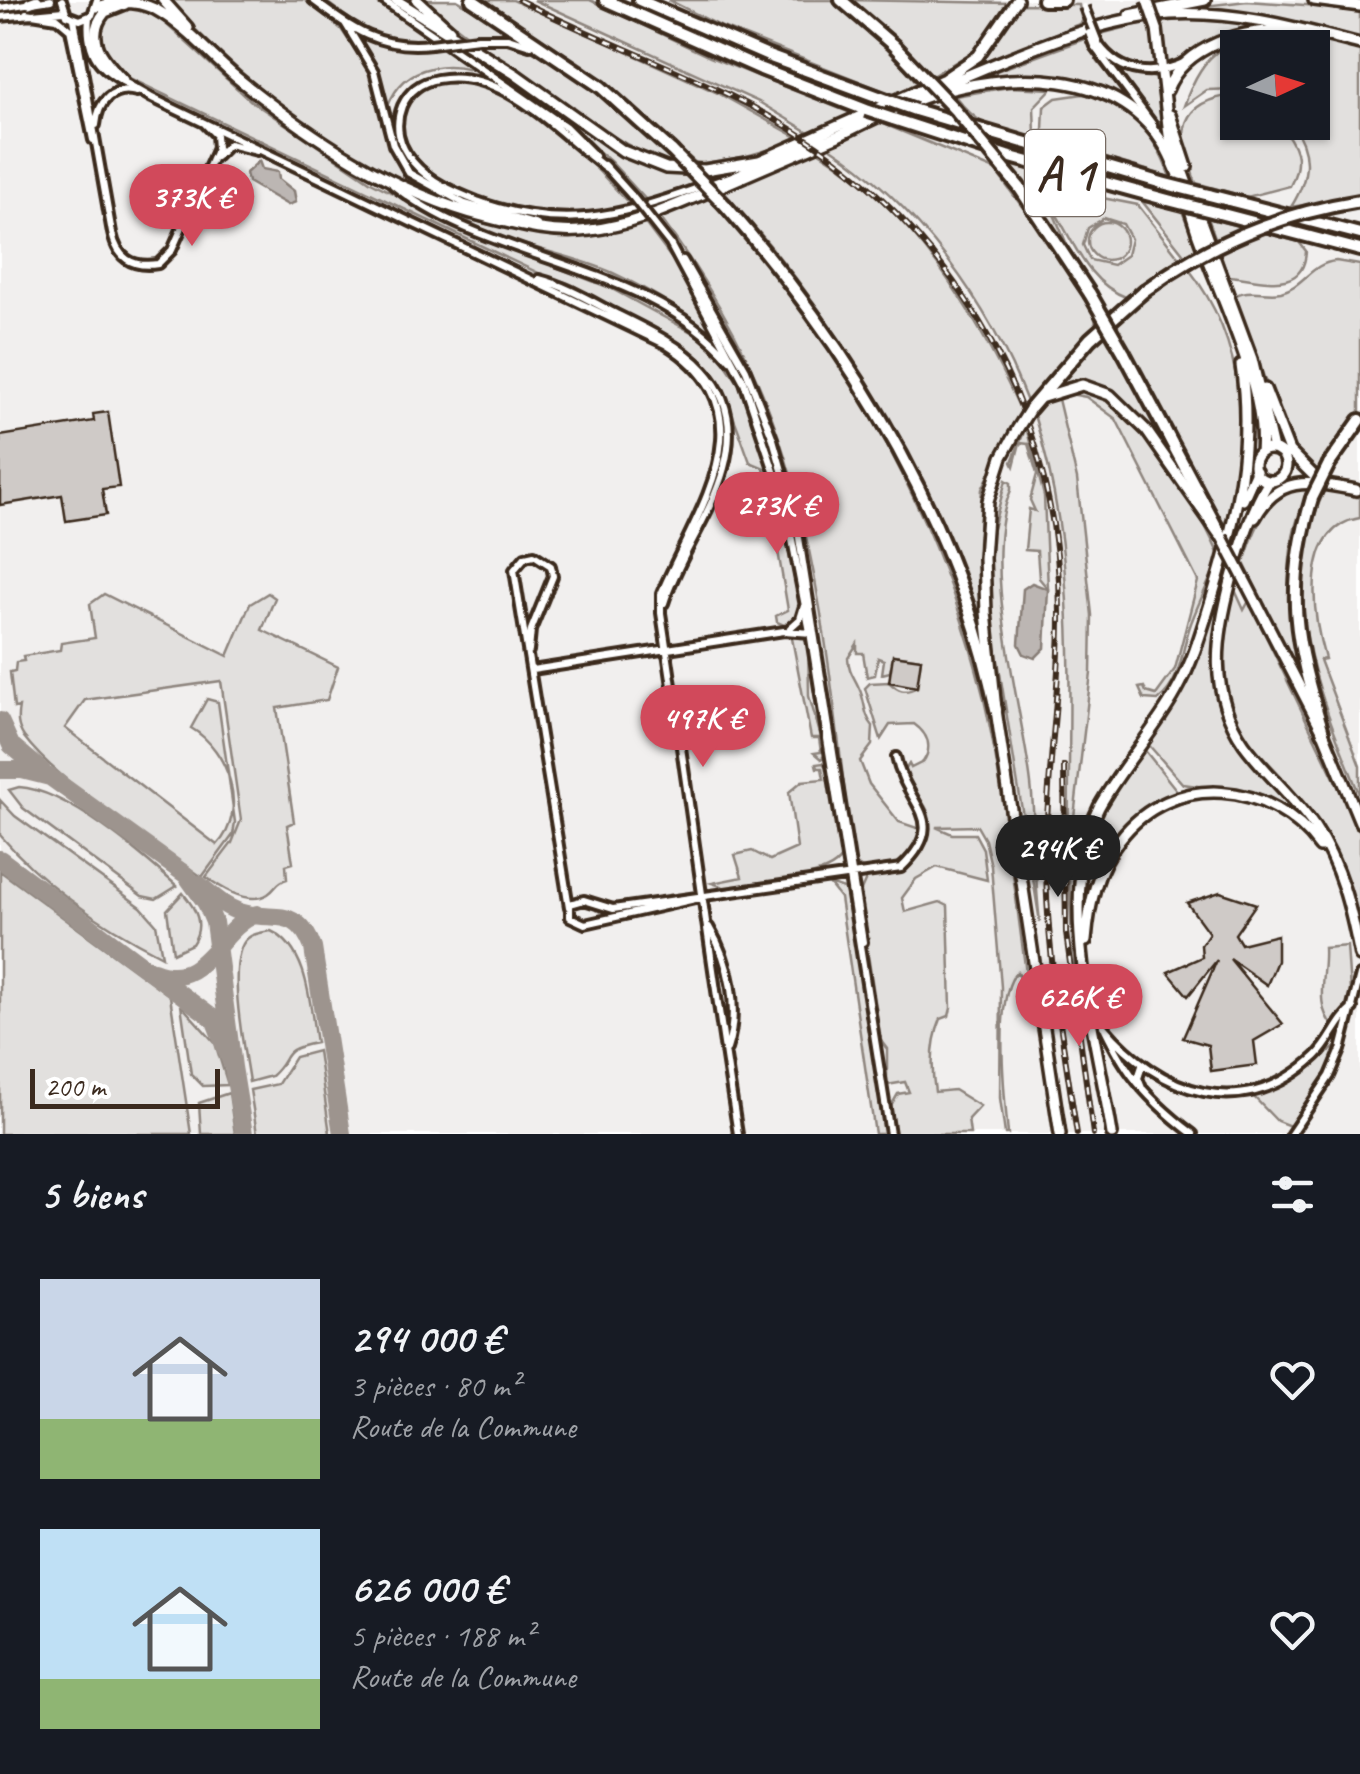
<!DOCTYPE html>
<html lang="fr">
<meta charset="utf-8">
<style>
body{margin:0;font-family:Caveat,sans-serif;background:#242831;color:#f1f3f6;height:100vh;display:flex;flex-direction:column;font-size:38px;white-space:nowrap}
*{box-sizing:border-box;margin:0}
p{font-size:32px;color:#9ea1a6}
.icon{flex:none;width:55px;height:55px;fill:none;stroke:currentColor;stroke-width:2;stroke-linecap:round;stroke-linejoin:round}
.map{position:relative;height:1134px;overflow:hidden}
.panel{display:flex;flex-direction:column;background:#171b24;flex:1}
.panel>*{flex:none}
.needle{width:65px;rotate:86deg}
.tools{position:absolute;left:1220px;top:30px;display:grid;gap:20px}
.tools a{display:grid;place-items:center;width:110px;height:110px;border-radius:0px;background:#171b24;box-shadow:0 2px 8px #0004;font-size:50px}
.scale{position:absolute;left:30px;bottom:25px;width:190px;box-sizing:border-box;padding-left:10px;border:5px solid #3b2a1e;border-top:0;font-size:28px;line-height:35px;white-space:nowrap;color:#3b2a1e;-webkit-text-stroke:8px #fff;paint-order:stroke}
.price{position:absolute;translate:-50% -85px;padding:0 22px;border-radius:35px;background:#d1495b;color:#fff;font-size:32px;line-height:65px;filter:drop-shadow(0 2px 5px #0008)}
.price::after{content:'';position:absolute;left:50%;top:60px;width:30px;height:22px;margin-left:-15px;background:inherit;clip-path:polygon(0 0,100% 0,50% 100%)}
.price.active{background:#222;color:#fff}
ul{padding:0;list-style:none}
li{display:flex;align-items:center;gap:30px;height:250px;padding:0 40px}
li span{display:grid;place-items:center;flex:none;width:280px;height:200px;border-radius:0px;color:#555}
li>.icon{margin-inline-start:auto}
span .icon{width:120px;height:120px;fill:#fffc;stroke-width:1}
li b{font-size:42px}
h2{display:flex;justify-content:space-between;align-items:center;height:120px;padding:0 40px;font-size:42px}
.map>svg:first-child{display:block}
</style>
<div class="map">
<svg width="1360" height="1134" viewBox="0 0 1360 1134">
<rect width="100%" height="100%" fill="#fff"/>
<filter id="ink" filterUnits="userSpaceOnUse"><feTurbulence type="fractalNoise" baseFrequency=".01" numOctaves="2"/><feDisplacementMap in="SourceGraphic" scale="20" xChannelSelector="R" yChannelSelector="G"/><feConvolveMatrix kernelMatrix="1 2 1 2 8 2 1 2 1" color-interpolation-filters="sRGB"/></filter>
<g filter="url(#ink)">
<path fill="#f1efee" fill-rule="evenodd" d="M0 0H1360V1134H0ZM1238 48H1312V122H1238Z"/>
<path fill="#e2e0de" stroke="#8e857e" stroke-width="2.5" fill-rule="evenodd" d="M167 0H305L341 29 368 69 396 160 422 186 460 204C441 203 421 190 404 182 312 137 236 74 167 0Z
M324 0H379L432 39C381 45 363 29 324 0Z
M423 0H457L515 35H468Z
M483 0H513L718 93 802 140 743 157 697 164 583 65Z
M534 0H590L710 57 856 115 812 134 759 102Z
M669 0H834L890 50 917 83 894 95 722 27Z
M849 0 1008 3 974 51 932 76Z
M1247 1 1360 9V38L1281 19 1188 8Z
M1018 4 1079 5 1082 23 967 68 995 44Z
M127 7 155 14 251 101 371 182 481 238 610 288 693 333 716 350 741 387 771 468 801 611 786 626 777 622 776 616 788 610 764 468 750 462C734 420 721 366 679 342 654 327 626 318 601 304 586 295 572 279 553 280L125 76C105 55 91 42 107 14Z
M1197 18 1256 24 1167 64 1162 22Z
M1152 21 1157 67C1132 68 1111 57 1100 34Z
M356 34 391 47H448L492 76C453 59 405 61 388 106L379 75Z
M1288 34 1360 48V196L1291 207C1310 177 1312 151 1291 123L1312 122V48H1238L1237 89 1207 90 1184 106C1204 47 1229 37 1288 34Z
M1087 38 1098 62 1132 103 1084 82 1053 75 977 78Z
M508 41C569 59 630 122 677 164L670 165C598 137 542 80 475 42Z
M1115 67 1156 78 1162 130 1120 77Z
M453 80C526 91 586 156 633 208 566 217 514 218 452 187 396 158 373 89 453 80Z
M524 86C575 123 622 167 686 175L695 185 649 203 611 162Z
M1009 87 1051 89 1034 107 1035 135C1000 138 975 123 955 96Z
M1083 94C1129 101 1155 135 1170 177L1052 142 1043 130 1044 107 1056 98Z
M1226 96 1237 97 1238 122 1279 123C1296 145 1304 159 1290 186L1247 197 1196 183C1181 143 1171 106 1226 96Z
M879 122 995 170 1051 246 1055 247 1092 304 1096 324 1028 404C990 304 917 203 827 145Z
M816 150C913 209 975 311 1021 411L982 489 978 543 984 640C930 470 842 321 722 190Z
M1007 163 1087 187H1050L1044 191 1068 247Z
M1072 192 1138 205 1181 260 1128 298C1086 283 1073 240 1051 205L1050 195ZM1104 218 1123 224 1131 239 1127 255 1113 265 1090 260 1083 245 1088 228Z
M709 196C840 337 937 507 983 695 1005 790 1014 891 1028 987L1017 972C993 995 1005 1100 1008 1134H1005L1000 1098 1001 987 991 866 985 840 977 826 936 827 952 834H975L983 849 987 880 937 867 916 879 902 898 905 912 940 902 948 906 951 1008 949 1016 941 1019C931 1042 931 1067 935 1092L954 1090 980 1106 968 1119 970 1134H895L891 1106 898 1094 909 1092 905 1082 887 1085V1049L881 1041 859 895 867 877C879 873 894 874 905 868 925 858 937 826 925 806 919 795 907 787 902 775L909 764 911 768 923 762C933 747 928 734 914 724L890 725 881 739 865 688 870 683 889 682C898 691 905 694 917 687L921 659 894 655 890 672 882 674 884 660 878 658 875 675 867 677 863 653H857V644L848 658C849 673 854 676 859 688 866 702 863 714 873 726L872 745 860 761 869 784 899 822 923 830C916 856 877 886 853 861 835 719 824 571 778 435 752 357 708 281 659 216Z
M1142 201 1182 211 1198 250 1186 257Z
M460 216C522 237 581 240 644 222L687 279 719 339C688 313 649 290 613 273 565 251 502 246 460 216Z
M1208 218 1299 242 1306 251C1304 297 1256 277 1228 276L1220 252 1230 246 1227 235 1216 240Z
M1088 241a19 19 0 1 1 38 0a19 19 0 1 1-38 0Z
M1336 261 1360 265V412L1318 471 1309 468 1291 447 1233 297C1247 287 1265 295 1281 292 1304 286 1311 263 1336 261Z
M1188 268C1247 343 1251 439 1225 528L1115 323Z
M1104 334 1109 343 1113 341 1174 458C1143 421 1111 366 1055 386Z
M1090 389C1143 408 1197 506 1219 555 1211 581 1197 604 1189 629 1181 654 1181 682 1158 700L1144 699 1139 688 1144 687 1146 692 1156 695 1175 669 1198 581 1116 419 1086 397 1070 394 1058 399 1077 479 1092 615 1091 673 1072 834 1075 971C1055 783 1094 599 1034 415 1049 393 1064 391 1090 389Z
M1026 427 1044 496 1048 589 1039 578 1037 551 1025 550 1029 509 1035 511 1030 500 1037 474 1028 444 1020 443 1014 466 1012 462Z
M1006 480 1011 483V490C979 563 1022 705 1031 784 1036 830 1034 876 1040 922L990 611 991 536Z
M1299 486 1311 488C1278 544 1289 619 1300 679L1244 563C1254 529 1265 500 1299 486Z
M1325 489 1360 498V518C1299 528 1313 617 1325 659L1320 660 1360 766V796C1319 694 1275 596 1325 489Z
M1226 571 1229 577C1212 648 1201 701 1252 763 1269 783 1291 798 1304 822L1263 795 1183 784 1147 743 1191 678Z
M1235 590 1244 610 1249 601 1360 832V936C1350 878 1324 830 1288 784 1277 770 1263 758 1252 744 1216 699 1217 643 1235 590Z
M268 593 275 598 262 630 338 667 327 700 277 708 294 822 287 825 293 863 286 865 287 879C276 882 277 888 268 894 249 906 221 888 206 877L232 843 241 820 221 681 85 700 65 728 217 845C249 811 229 750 191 728L207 699 218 702 235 822 233 835 202 877C151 840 60 785 24 737 17 727 17 718 19 707L14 708 10 672 15 671 16 662 24 661 23 656 60 650 61 643 95 638 90 604 104 594 228 656 250 604Z
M791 633 808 634 809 696 826 754 821 759 814 753 821 752 819 738H811Z
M1143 748 1178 792C1091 839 1121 847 1083 922 1082 843 1098 812 1143 748Z
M823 763 827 768 841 858C827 881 754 884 726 888L712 883 742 877 735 855 752 851 770 860 797 848 789 792 802 781 824 779 822 768H817L816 764Z
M19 787C67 790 141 854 177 886L156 899 142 896 23 808 9 790Z
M0 800 15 816 141 907 156 924 162 956C103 926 44 886 0 835Z
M0 871 170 996 191 1134H0Z
M829 884 844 889 847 895 885 1134H875L840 898Z
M183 893C196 909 205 925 192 944L173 953 167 910Z
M271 931C309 949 310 1006 316 1043 277 1050 293 1057 271 1076L249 1082C245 1053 224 956 248 938 254 933 264 932 271 931Z
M1347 946 1351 1006 1334 1027C1313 1007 1326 973 1324 948Z
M181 1005 215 1043 228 1085 203 1086 191 1074Z
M1337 1046 1325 1075 1290 1126 1277 1121 1253 1096 1288 1082Z
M318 1051 330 1134H257L250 1090 278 1084 295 1057Z
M229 1093 235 1134H201L199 1103Z"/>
<path fill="#bcb6b3" stroke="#887e77" stroke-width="2.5" d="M259 161 262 169 278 172 279 179 294 191 296 202 288 205 248 182 246 173Z
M1032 583 1048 589 1045 648 1035 658 1024 654 1019 644 1023 589Z"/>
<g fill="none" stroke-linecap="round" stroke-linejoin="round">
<path stroke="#9d948e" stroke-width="18" d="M0 721 11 745 42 771
M0 770H22L50 777 186 875 206 903 214 922 233 1067
M0 859 214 1019 233 1067 244 1134
M198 884C211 894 224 907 240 912 273 923 297 904 313 948L342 1134
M154 971C205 992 218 927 257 914"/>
</g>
<path fill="#cfcac7" stroke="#3b2a1e" stroke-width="2.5" d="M108 412 119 487 102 489 106 515 66 521 62 495 0 505V436L94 421 93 414Z
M893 655 921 659 917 687 889 682Z
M1220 892 1256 904 1235 934 1241 944 1277 935V961L1267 985 1230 959 1283 1024 1254 1041 1257 1065 1211 1071 1208 1045 1183 1038 1217 960 1188 996 1168 972 1202 957 1201 945 1209 933 1187 903Z"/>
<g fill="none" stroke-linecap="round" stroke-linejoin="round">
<g stroke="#3b2a1e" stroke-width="14">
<path id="minor" d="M62 0 67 15 80 20 92 15 97 0
M313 0C352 29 380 50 431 44
M383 0 566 127 595 156
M0 8 51 0
M26 13 57 18 70 29 93 140
M0 17 64 11
M89 17C84 68 114 75 152 98L665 344C775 412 696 510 661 594V613C688 787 710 961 738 1134
M74 19 112 233C117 258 132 268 158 264L172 250 217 148 216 135 205 124
M345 23 374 71 393 145 409 173 465 204 537 225
M478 38H508L530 45
M1099 45C1121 75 1154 77 1186 62
M1094 46 1153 125
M96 125C98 102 112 85 137 92
M216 157 229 144 257 151
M604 165 632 196
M606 168C558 134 503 66 437 79 421 82 409 91 402 106 394 126 399 146 413 162 430 182 454 192 477 201 559 231 620 217 698 188 716 181 739 176 754 164
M393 185C489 263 647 262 730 360
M670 244 744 382 785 504 810 632 890 1134
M683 260 746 370 773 439 796 519 863 942
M539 279C566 286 591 301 616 314 682 346 748 380 724 468 711 516 679 556 664 603
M790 628 800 619 804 606
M529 651 531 630 553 576 551 566 534 555 525 557 514 570 569 907
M532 670 784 631 812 633
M704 897 585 924 570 917V904L584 900 613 909 901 868C952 819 906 807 896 757
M709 927C730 962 740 1010 727 1049
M1091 999C1120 1064 1136 1091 1193 1134
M1103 1026C1160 1094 1243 1124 1316 1056 1331 1042 1337 1020 1353 1008
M1142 1088 1138 1078 1142 1066
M1291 1134 1330 1076 1341 1050 1360 975"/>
</g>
<g stroke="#3b2a1e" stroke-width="16">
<path id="major" d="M163 0 188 28
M396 0 515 74 623 151 666 168 705 170 759 161 944 79 978 56 1017 0
M417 0 450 30
M1314 0 1360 6
M29 3 37 0
M97 7C117 0 135 0 155 9 186 26 210 55 236 77 310 137 393 193 486 217 520 226 555 235 590 230 630 226 669 208 705 193 749 174 794 155 838 136 867 122 897 106 928 96 1008 70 1119 66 1167 150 1181 176 1189 208 1198 235 1220 296 1267 389 1261 452
M1130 15 1205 0
M1157 29 1169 135 1252 359 1273 449
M123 80C104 60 83 38 105 12L125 4
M942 86C1013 57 1092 19 1170 14 1234 10 1298 28 1360 44
M1167 90C1184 46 1246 27 1289 31
M1170 115 1187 167
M1265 389 1289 451 1314 476
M1043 397 1082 385 1110 395 1146 430 1219 534
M1018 428 1002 457 988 501 984 558 986 612 996 710 1060 1134
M1254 465a16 16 0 1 1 32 0a16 16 0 1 1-32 0Z
M1269 481C1250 513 1241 546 1231 581 1216 638 1208 692 1244 744 1265 773 1294 797 1314 826 1341 866 1351 909 1360 956
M1243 500 1256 471
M1255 518C1279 473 1312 482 1356 490
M1257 604 1323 732 1360 822
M1086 941C1089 905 1096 869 1120 839 1173 770 1272 781 1320 847
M1112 1134C1097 1037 1054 897 1099 807 1122 766 1154 732 1176 692 1194 660 1203 626 1214 591 1237 515 1253 445 1241 365"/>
</g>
<g stroke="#3b2a1e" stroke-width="18">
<path id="highway" d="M472 0 601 87 672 151
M605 0 761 69 866 110
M639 0 768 56 887 100
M841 0 893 45
M1043 0H1063
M915 110 1162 183
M893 119 1007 156 1168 200
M1019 187 1090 294
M1209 195 1360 234
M725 205C852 350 957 519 996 710
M1215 212 1360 250
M1124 353 1222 537
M1030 409 1090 339 1144 291
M1329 464 1360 420
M1312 498C1284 592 1295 640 1323 732"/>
</g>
<use href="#minor" stroke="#fff" stroke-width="6"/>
<use href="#major" stroke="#fff" stroke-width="9"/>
<use href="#highway" stroke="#fff" stroke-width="10"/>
<g stroke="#3b2a1e" stroke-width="6">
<path id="rail" d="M519 0C617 51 725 82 817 146 969 252 1061 430 1060 616 1060 697 1046 776 1046 857 1046 950 1063 1042 1077 1134
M1064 766 1066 933 1093 1134"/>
</g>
<use href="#rail" stroke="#fff" stroke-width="2.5" stroke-dasharray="8" stroke-linecap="butt"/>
<g stroke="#3b2a1e" stroke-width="14" stroke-linecap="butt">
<path id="minor-bridge" d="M1084 7 1099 45
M1089 33 1094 46
M431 44 478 38
M632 196 670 244"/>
</g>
<g stroke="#3b2a1e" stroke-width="16" stroke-linecap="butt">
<path id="major-bridge" d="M1147 0 1157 29
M1018 428 1030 409
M1222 537 1257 604"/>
</g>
<g stroke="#3b2a1e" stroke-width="18" stroke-linecap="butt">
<path id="highway-bridge" d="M893 45 955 110 1019 187
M887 100 915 110
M866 110 893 119
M672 151 725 205
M1162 183 1209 195
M1168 200 1215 212
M1144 291C1210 243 1278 214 1360 201
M1090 294 1124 353
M1312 498 1329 464"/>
</g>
<use href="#minor-bridge" stroke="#fff" stroke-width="6"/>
<use href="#major-bridge" stroke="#fff" stroke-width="9"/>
<use href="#highway-bridge" stroke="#fff" stroke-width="10"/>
</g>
</g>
<g text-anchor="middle" stroke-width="8" stroke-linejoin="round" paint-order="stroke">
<rect fill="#fff" stroke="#766a62" stroke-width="2.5" x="1025" y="130" width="80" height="86" rx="8"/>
<g font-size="48" font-weight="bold" fill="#3b2a1e">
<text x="1065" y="190">A 1</text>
</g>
</g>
</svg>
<div class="tools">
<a><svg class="needle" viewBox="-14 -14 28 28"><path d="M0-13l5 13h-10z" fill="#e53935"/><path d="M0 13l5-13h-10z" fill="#9ea1a6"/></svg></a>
</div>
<div class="scale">200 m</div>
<b class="price" style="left:192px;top:249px">373K €</b>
<b class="price" style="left:777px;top:557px">273K €</b>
<b class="price" style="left:703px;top:770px">497K €</b>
<b class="price active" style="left:1058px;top:900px">294K €</b>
<b class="price" style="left:1079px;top:1049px">626K €</b>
</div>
<section class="panel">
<h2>5 biens<svg class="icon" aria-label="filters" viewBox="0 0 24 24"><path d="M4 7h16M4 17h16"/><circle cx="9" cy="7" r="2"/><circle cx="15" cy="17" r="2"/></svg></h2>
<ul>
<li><span style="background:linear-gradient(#c9d6e8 70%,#8fb573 0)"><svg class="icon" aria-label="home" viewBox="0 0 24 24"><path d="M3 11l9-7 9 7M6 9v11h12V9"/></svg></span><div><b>294 000 €</b><p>3 pièces · 80 m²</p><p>Route de la Commune</p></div><svg class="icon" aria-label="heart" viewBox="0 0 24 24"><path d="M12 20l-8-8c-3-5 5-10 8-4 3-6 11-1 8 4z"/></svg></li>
<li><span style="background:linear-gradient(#bfe0f5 75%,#8fb573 0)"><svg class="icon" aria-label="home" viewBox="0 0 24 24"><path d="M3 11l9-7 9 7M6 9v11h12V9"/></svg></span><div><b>626 000 €</b><p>5 pièces · 188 m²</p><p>Route de la Commune</p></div><svg class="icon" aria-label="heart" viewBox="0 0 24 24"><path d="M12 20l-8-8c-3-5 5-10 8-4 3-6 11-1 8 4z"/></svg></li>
</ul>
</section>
